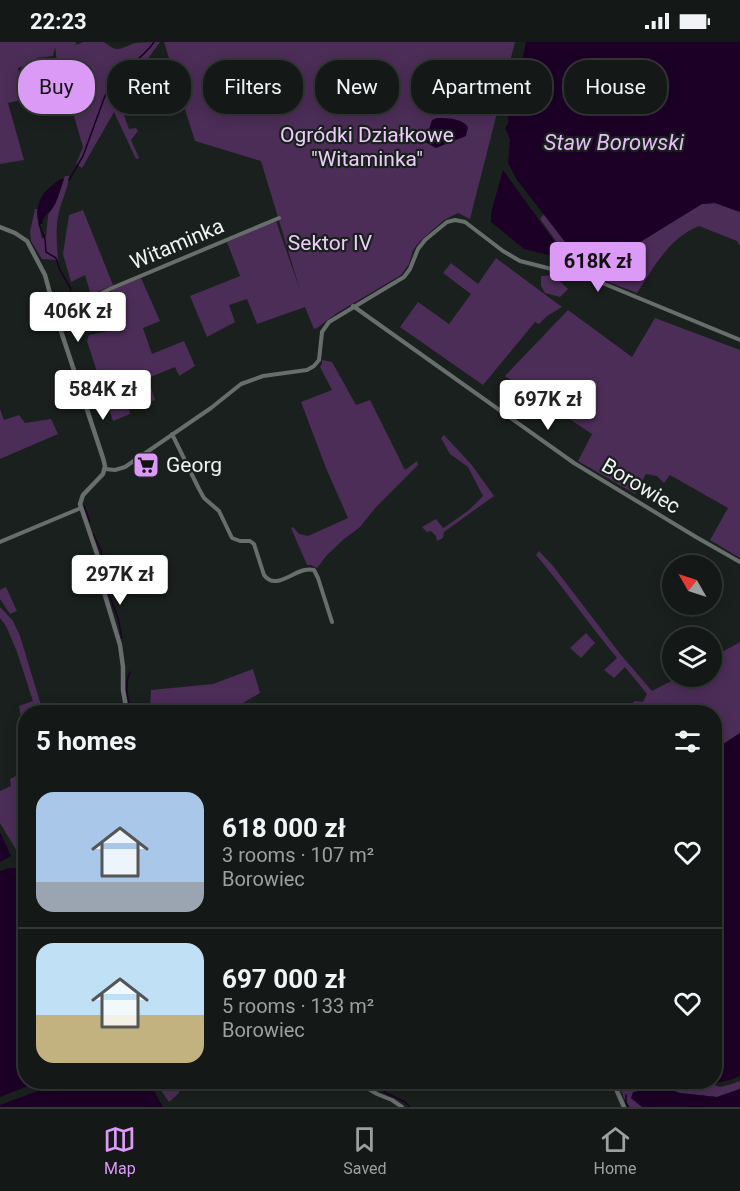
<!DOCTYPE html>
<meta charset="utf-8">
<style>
body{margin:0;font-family:Roboto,sans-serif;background:#212523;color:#f1f3f6;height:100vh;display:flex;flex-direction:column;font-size:22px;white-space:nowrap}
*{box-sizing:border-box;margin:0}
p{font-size:20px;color:#9da0a1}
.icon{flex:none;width:33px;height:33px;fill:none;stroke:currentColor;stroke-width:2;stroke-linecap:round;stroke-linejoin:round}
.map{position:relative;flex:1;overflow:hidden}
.sheet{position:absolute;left:18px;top:663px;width:704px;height:384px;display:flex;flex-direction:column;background:#141816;border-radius:24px;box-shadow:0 3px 15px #0003,0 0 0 2px #333735}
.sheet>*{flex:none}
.top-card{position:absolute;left:18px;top:18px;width:705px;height:54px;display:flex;gap:12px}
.needle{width:39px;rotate:309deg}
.tools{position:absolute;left:662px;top:513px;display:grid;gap:12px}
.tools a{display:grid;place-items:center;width:60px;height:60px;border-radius:50%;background:#141816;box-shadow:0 3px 15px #0003,0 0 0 2px #333735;font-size:30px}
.price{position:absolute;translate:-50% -51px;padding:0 14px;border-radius:6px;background:#fff;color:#222;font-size:20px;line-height:39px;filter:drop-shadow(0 2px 3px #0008)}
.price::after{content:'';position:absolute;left:50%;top:36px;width:18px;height:14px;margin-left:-9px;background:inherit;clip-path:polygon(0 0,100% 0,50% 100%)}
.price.selected{background:#db9af6;color:#111}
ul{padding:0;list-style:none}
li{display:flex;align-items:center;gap:18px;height:150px;padding:0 18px}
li+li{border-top:2px solid #333735}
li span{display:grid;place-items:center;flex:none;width:168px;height:120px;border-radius:18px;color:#555}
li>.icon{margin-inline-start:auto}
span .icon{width:72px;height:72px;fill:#fffc;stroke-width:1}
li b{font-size:26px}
h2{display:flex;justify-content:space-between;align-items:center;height:72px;padding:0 18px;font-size:26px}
.pill{padding:0 21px;border-radius:24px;background:#141816;box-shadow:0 3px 15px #0003,0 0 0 2px #333735;font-size:21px;line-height:54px}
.pill.selected{background:#db9af6;color:#111}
.status{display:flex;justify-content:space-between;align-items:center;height:42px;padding:0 30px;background:#141816;direction:ltr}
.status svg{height:16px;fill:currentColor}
.dock{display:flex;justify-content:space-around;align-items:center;height:84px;border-top:2px solid #333735;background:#141816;font-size:16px;color:#9da0a1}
.dock a{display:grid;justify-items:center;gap:3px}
.dock .selected{color:#db9af6}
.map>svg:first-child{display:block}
</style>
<div class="status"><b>22:23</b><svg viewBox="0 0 49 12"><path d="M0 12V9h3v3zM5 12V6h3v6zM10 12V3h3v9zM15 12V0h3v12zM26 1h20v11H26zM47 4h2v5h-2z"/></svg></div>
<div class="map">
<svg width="740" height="1065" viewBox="0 0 740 1065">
<rect width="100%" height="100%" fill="#1a201d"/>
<path fill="#4c2d58" d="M0 0H76V3L83 0H104C119 12 120 6 135 1 143 0 152 0 160 0L144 22 127 36 135 54 121 65 129 87 136 86 138 89 131 98 139 116 136 117 114 70 82 126 76 122 83 105 65 43 61 21 57 20 55 5 53 14 37 16 31 22 18 26 25 57 8 61 24 118 0 122Z
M164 0H515L470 177 458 171 444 178 420 199 413 208 409 222 401 233 337 271 317 286 314 287 305 265 257 282 247 257 229 263 235 280 207 295 190 254 240 234 227 200 276 179 300 248 261 119 195 99Z
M65 134H69C68 147 62 157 59 170 55 186 57 202 58 218L42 217 31 199 30 190 35 167H37V174L42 197 46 195 48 173 55 162Z
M715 161 740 170V204L737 199 699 184C669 196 654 225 637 251L595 235 567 226 569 217 540 177 544 172 576 214 616 215 701 162Z
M83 168 113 243 91 253 85 233 71 240 63 212 69 173Z
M496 216 562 265 547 274 539 282 535 280 483 343 400 285 418 260 449 282 471 252 443 231 451 221 478 242Z
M554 233 568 247 560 255 545 251 541 244V234Z
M141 236 160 279 143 286 152 312 184 299 195 324 179 334 175 325 148 336 155 358 145 362 139 346 126 350 130 372 113 379 87 299 89 293 113 288 123 290 111 248Z
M568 268 632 315 655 276 740 308V516L710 498 728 466 670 433 664 441 657 434 646 432 635 452 578 419 592 392 505 334Z
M322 318 332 320 356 363 370 358 405 428 417 419 418 423 376 465 360 485 344 497 327 513 317 526 311 523H307L291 486 293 485 299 492 308 494 348 476 326 426 301 360 332 348 320 325 322 322Z
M0 367 4 378 19 373 25 381 51 377 58 392 0 417Z
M444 393 471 422 494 454 444 490 443 496 437 499 436 494 431 489 427 490 422 485 436 477 443 486 445 485 469 468 483 454 468 425 450 412 441 396Z
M539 509 553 524 621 613 652 649 679 635 711 634V616L740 600V691L714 709V670H632L627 665 635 659 643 660 647 652 625 625 614 636 604 628 617 616C589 582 564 546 536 513Z
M6 545 17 569 10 572 0 557V548Z
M0 565 13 579 20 594 43 670H26L25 697 19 664 33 659 17 610 6 584 0 576Z
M586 591 595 601 581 616 570 606Z
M253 627 260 651 241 662 228 667 210 665H150L151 648 213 642Z
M16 734 25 736V831L24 821 0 781V749L11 744 10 737Z
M740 1039V1047L717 1055 680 1051 662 1045 631 1056 642 1065H630L624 1056 618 1040H706L720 1045 732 1042Z
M155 1040H192L179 1043V1051L169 1060Z"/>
<path fill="#1c0026" d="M526 0H740V170L715 161 702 162 616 215 595 221 576 214 517 138 508 121 510 97 505 86 508 82V70L511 67V60L521 26Z
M437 76C448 76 461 76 468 85L466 94 436 106 425 100 432 78Z
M503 128 565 214 557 215 524 207 491 180V171Z
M61 137H64C61 145 59 154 55 162 51 171 43 171 42 182H39C34 160 43 148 61 137Z
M740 691V1034C730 1038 720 1042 709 1040H714V708Z
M0 790 11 814 0 820Z
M9 826H18L25 831 26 1040H38L0 1055V829Z
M62 1040H149L163 1065H0V1063Z
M662 1045 680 1051 717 1055 740 1047V1065H642L631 1056 633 1050Z"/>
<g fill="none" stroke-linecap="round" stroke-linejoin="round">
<path stroke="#1c0026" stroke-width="1.5" d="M69 138 83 114 109 43C122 27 142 18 154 0
M39 182 45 197 46 210 56 216 60 228 71 247 67 257 70 265
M84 464 90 480
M93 492 101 508 108 550 118 576 122 596
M130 630C124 643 128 657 131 670
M364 1040 405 1060 410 1065
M626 1053V1062L628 1065"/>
<path stroke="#676e6b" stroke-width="4" d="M353 264 574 421 696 495 740 520
M56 274C76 266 93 255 112 246L279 176
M172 392 199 447 204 456 219 469 232 496 240 499H250L254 502 264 533C277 551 297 523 314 528L318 536 332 580
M105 427 115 428 125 425 211 366 241 342 263 334 307 328 314 324 319 318 322 290 329 280 404 235 410 227 418 207 425 198 447 180 455 178 465 180 503 209 520 219 595 238 740 298
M0 500 81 466
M357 1040 377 1052 392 1058 402 1065"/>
<path stroke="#676e6b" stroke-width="4.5" d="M0 185 15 191 27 199 45 233 56 274 103 416 105 424 103 432 83 453 80 462 97 512 101 540 120 603 123 625V648L127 670
M613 1040 624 1065"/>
</g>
<defs>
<g id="supermarket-square" transform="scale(1.35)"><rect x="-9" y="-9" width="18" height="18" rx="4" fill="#db9af6" stroke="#1a201d"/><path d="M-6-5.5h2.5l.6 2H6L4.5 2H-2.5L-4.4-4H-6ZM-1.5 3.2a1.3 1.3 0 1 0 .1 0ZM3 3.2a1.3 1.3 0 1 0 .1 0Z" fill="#111"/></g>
</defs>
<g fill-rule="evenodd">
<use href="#supermarket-square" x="146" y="423"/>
</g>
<g text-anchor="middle" stroke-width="4.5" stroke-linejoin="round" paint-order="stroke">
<g font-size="21" fill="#eccdfa" stroke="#1a201d">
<text x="367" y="100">Ogródki Działkowe<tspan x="367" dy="24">"Witaminka"</tspan></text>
<text x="330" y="208">Sektor IV</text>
</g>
<g font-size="21" fill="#eff3f1" stroke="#1a201d">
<text transform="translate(177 202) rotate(-23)" y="7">Witaminka</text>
<text transform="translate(641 444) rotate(31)" y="7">Borowiec</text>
</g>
<g font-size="21" fill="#eff3f1" stroke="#1a201d" text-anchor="start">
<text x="166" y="430">Georg</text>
</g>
<g font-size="22" font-style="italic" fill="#e5bcf7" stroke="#1a201d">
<text x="614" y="108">Staw Borowski</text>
</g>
</g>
</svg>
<div class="tools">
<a><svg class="needle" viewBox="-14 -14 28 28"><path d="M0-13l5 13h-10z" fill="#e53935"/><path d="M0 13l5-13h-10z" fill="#9da0a1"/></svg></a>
<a><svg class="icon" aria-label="layers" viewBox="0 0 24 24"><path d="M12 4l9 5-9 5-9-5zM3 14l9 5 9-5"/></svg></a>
</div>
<b class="price selected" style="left:598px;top:251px">618K zł</b>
<b class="price" style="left:78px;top:301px">406K zł</b>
<b class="price" style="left:103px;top:379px">584K zł</b>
<b class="price" style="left:548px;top:389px">697K zł</b>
<b class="price" style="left:120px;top:564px">297K zł</b>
<div class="top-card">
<a class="pill selected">Buy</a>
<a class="pill">Rent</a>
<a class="pill">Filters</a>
<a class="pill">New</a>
<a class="pill">Apartment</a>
<a class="pill">House</a>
</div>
<section class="sheet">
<h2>5 homes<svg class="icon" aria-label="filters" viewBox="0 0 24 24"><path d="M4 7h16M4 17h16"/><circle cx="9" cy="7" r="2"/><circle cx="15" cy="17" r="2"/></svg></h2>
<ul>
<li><span style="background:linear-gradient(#a9c7e8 75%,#9aa5b1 0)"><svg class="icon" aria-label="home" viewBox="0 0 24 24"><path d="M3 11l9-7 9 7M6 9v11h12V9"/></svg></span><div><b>618 000 zł</b><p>3 rooms · 107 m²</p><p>Borowiec</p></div><svg class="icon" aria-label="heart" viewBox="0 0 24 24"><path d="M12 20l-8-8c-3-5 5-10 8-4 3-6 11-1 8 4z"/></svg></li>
<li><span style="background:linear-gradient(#bfe0f5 60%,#c2b280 0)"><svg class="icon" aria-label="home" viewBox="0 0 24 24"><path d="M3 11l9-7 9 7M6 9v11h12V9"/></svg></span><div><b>697 000 zł</b><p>5 rooms · 133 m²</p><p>Borowiec</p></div><svg class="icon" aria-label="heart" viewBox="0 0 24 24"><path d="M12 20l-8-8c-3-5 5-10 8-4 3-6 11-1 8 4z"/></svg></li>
</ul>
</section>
</div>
<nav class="dock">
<a class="selected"><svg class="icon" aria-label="map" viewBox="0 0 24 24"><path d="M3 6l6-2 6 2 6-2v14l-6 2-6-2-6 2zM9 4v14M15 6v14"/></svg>Map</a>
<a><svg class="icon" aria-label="saved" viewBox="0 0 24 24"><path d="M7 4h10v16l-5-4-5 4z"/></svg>Saved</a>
<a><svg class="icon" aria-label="home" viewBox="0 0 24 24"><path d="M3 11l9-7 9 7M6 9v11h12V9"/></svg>Home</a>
</nav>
